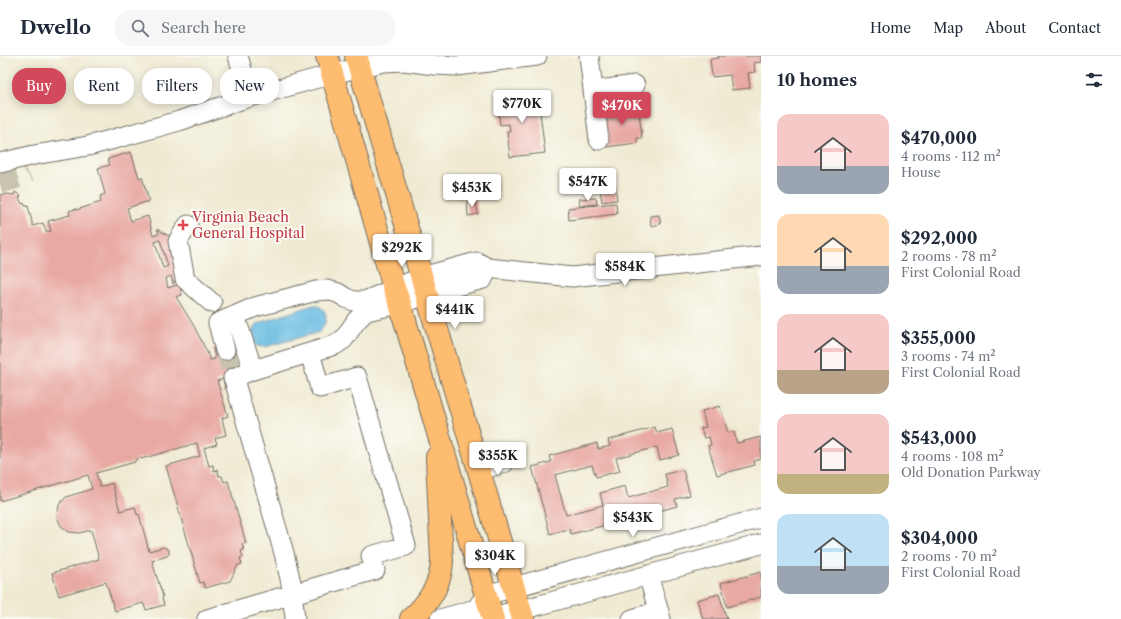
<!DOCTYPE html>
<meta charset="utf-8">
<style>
body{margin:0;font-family:"Libre Caslon Text",serif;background:#f6f6f7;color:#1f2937;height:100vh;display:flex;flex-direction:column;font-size:15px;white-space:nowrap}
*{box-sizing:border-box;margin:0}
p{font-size:13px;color:#747a83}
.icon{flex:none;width:22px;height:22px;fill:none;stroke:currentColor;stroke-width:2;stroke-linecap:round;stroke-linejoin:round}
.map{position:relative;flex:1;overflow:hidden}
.side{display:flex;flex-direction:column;background:#fff;width:360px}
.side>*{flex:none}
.guide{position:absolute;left:12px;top:12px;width:380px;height:36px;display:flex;gap:8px}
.price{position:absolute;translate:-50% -34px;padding:0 9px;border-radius:4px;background:#fff;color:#222;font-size:13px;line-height:26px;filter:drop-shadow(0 1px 2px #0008)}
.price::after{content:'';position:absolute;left:50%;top:24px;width:12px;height:9px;margin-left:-6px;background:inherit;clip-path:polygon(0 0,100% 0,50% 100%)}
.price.on{background:#d1495b;color:#fff}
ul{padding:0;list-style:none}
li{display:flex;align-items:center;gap:12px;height:100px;padding:0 16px}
li span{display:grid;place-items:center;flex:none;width:112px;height:80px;border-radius:12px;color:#555}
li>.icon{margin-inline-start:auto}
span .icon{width:48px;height:48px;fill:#fffc;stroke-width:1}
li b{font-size:17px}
h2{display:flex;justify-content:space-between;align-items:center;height:48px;padding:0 16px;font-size:17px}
.pill{padding:0 14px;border-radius:16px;background:#fff;box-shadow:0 2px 10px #0003;font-size:14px;line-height:36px}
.pill.on{background:#d1495b;color:#fff}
header{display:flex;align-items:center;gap:24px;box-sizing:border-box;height:56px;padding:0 20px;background:#fff;border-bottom:1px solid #e0e1e3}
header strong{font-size:19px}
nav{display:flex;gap:22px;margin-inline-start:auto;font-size:14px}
.search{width:280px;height:36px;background:#f6f6f7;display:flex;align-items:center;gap:10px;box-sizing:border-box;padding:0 14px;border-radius:16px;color:#747a83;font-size:15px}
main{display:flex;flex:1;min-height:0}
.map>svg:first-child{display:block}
</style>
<header>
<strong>Dwello</strong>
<div class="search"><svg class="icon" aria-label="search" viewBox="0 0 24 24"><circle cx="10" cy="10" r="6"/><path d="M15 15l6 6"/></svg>Search here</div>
<nav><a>Home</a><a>Map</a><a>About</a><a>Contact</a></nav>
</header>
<main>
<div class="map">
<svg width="761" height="563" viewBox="0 0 761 563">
<rect width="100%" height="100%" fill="#fdfcf7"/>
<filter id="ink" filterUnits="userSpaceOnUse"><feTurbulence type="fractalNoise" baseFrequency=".025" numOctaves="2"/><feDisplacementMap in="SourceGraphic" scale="8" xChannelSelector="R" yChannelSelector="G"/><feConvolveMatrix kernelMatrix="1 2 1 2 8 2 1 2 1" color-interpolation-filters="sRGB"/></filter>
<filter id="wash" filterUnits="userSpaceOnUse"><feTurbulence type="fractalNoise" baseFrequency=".012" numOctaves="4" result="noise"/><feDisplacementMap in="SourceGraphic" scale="16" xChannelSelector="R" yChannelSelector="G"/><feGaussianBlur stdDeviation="0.9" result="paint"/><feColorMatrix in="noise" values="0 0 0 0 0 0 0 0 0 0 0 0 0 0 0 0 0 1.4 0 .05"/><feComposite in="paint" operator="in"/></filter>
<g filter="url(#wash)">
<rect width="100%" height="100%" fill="#efead1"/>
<path fill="#64b9e0" stroke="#487286" d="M313 249C329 250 329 267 319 276L265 291 257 290C252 283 250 274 257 268Z"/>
<g id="blocks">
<path fill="#e8a9a2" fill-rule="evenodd" d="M718 0H761V6L754 7 755 16 748 17 750 32 732 34 730 19 712 21 710 3 719 2Z
M515 38V42L538 40 545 97 510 101 507 75H510L509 68 500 69 497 40Z
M638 48 642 82H637V87L606 91 602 59 611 58 610 52Z
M131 96 139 122 142 121 149 145 127 152 131 165 148 160 153 179 159 178 157 173 176 184 188 202 173 228 171 220 166 222 168 232 179 228 182 239 176 241 194 270 207 296 210 304 215 303 213 292 221 289 230 300 234 312 233 331 225 333 223 323 217 325 228 360 222 362 226 379 215 382 217 388 204 392 209 410 213 409 214 415 218 414 219 420H222L224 426 228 425 246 487 242 488 244 494 241 495 243 501 240 502 242 508 238 509 230 525 205 532 203 526 200 527 166 410 200 400 197 387 141 403V402L135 404V406L96 417 100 431 112 427 120 455 135 451 137 459 139 458 149 495 164 491 169 494V498L167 500 152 505 163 541 162 542 164 549 146 554 143 547 115 555 106 526 59 540 52 517 99 503 91 474 79 477 69 476 61 470 57 461 59 449 66 441 92 433 88 419 0 445V139L7 138 14 139 15 136 21 140 19 142 22 148 24 147 25 150H28L33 170 43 167 46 176 51 175 48 165 70 159 69 155 76 153V154L101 146 100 140 105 138 98 112 110 109 108 103ZM160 184 168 210 163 212 155 186Z
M614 119 617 144 602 146 598 121Z
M481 121V123L495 121 498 133 483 136 484 138 458 143 455 126Z
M596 142 597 148 580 150 579 143Z
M476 144 478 158 468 160 467 145Z
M616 147 617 158 569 164 568 152Z
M659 159 661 168 651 170 650 160Z
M720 350 728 377 734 376 737 387 761 381V403L754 405 755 409 717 419 708 390 711 389 709 381 704 382 701 372 706 371 702 355Z
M655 371 657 377 672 373 679 399 660 404 657 391 616 402 620 415 596 421 592 409 555 419 566 459 603 449 600 437 625 430 628 442 668 431 665 418 683 414 690 439 675 443 677 450 630 463 628 457 616 460 618 466 571 478 569 473 550 478 532 411 551 406 549 400 597 387 598 393 610 390 608 384Z
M761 516V541L727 551 721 527Z
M719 538 727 563H703L697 544Z"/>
</g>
</g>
<g filter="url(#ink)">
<use href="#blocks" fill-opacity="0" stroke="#706e65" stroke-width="1"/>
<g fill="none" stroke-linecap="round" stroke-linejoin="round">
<path stroke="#c8c4b0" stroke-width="19" stroke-dasharray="19 10" stroke-linecap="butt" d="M0 128 21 122 28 117
M225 294 235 327"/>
<g stroke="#706e65" stroke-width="21">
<path id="minor" d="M238 0 250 41
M589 0 599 84
M593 35 635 29
M0 107 34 99 88 90 114 83 179 65 243 43 332 18 384 6 404 5 434 9 457 10 537 0
M188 169 178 185 185 223 212 247
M235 260 253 314
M225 294 218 267 255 251 316 235 327 234 338 237 346 242 354 245H365L422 221 477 206 488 212 572 221 761 200
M233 322 253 314 335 289 344 283 356 265 366 255 400 248 434 236 483 223 488 212
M235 327 284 497 291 527 295 563
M479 414 504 407
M648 519 661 563
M479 555 492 561 540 549 761 488
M207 563 375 514 371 500 406 490 357 321 320 332 310 297
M440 563 476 553 486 539 761 462
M632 563 659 555"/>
</g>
<g stroke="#706e65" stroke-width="24">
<path id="major" d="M327 0 394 232 400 248 493 563
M356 0 523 563
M411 563C428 548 441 528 442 505L437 401"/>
</g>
<use href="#minor" stroke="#fff" stroke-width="19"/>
<use href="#major" stroke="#febc70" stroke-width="22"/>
</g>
</g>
<path fill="#e0444e" stroke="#fdfcf7" stroke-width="1.5" d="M181 163h4v4h4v4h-4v4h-4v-4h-4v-4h4z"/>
<g text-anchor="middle" stroke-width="3.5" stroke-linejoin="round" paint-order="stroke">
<g font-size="14" fill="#be3a42" stroke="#fdfcf7" text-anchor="start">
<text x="192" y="166">Virginia Beach<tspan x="192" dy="16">General Hospital</tspan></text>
</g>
</g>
</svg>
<b class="price" style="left:522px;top:68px">$770K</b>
<b class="price on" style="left:622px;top:70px">$470K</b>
<b class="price" style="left:588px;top:146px">$547K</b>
<b class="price" style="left:472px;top:152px">$453K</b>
<b class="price" style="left:402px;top:212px">$292K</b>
<b class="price" style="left:625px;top:231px">$584K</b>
<b class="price" style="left:455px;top:274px">$441K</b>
<b class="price" style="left:498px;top:420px">$355K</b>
<b class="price" style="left:633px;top:482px">$543K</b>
<b class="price" style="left:495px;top:520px">$304K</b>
<div class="guide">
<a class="pill on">Buy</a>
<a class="pill">Rent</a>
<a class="pill">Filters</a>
<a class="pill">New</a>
</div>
</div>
<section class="side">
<h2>10 homes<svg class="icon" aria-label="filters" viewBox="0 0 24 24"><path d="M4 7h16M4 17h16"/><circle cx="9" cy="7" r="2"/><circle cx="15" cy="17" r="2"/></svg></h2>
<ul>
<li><span style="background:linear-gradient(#f6c9c9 65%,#9aa5b1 0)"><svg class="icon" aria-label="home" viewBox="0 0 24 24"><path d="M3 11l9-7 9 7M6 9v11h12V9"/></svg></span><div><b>$470,000</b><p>4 rooms · 112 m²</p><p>House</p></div></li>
<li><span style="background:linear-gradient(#ffd9b3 65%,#9aa5b1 0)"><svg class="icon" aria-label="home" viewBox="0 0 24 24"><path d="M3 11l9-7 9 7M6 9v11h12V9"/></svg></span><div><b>$292,000</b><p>2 rooms · 78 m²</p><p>First Colonial Road</p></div></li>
<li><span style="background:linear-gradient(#f6c9c9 70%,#b9a48a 0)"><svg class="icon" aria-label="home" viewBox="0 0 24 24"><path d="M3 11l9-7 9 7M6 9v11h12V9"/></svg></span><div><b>$355,000</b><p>3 rooms · 74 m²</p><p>First Colonial Road</p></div></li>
<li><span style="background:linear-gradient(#f6c9c9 75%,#c2b280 0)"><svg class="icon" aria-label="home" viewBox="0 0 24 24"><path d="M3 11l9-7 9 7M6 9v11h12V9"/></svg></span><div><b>$543,000</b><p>4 rooms · 108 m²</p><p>Old Donation Parkway</p></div></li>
<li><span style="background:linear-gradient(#bfe0f5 65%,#9aa5b1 0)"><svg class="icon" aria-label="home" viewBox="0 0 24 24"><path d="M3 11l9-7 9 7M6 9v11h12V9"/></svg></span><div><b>$304,000</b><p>2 rooms · 70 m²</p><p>First Colonial Road</p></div></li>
</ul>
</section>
</main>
